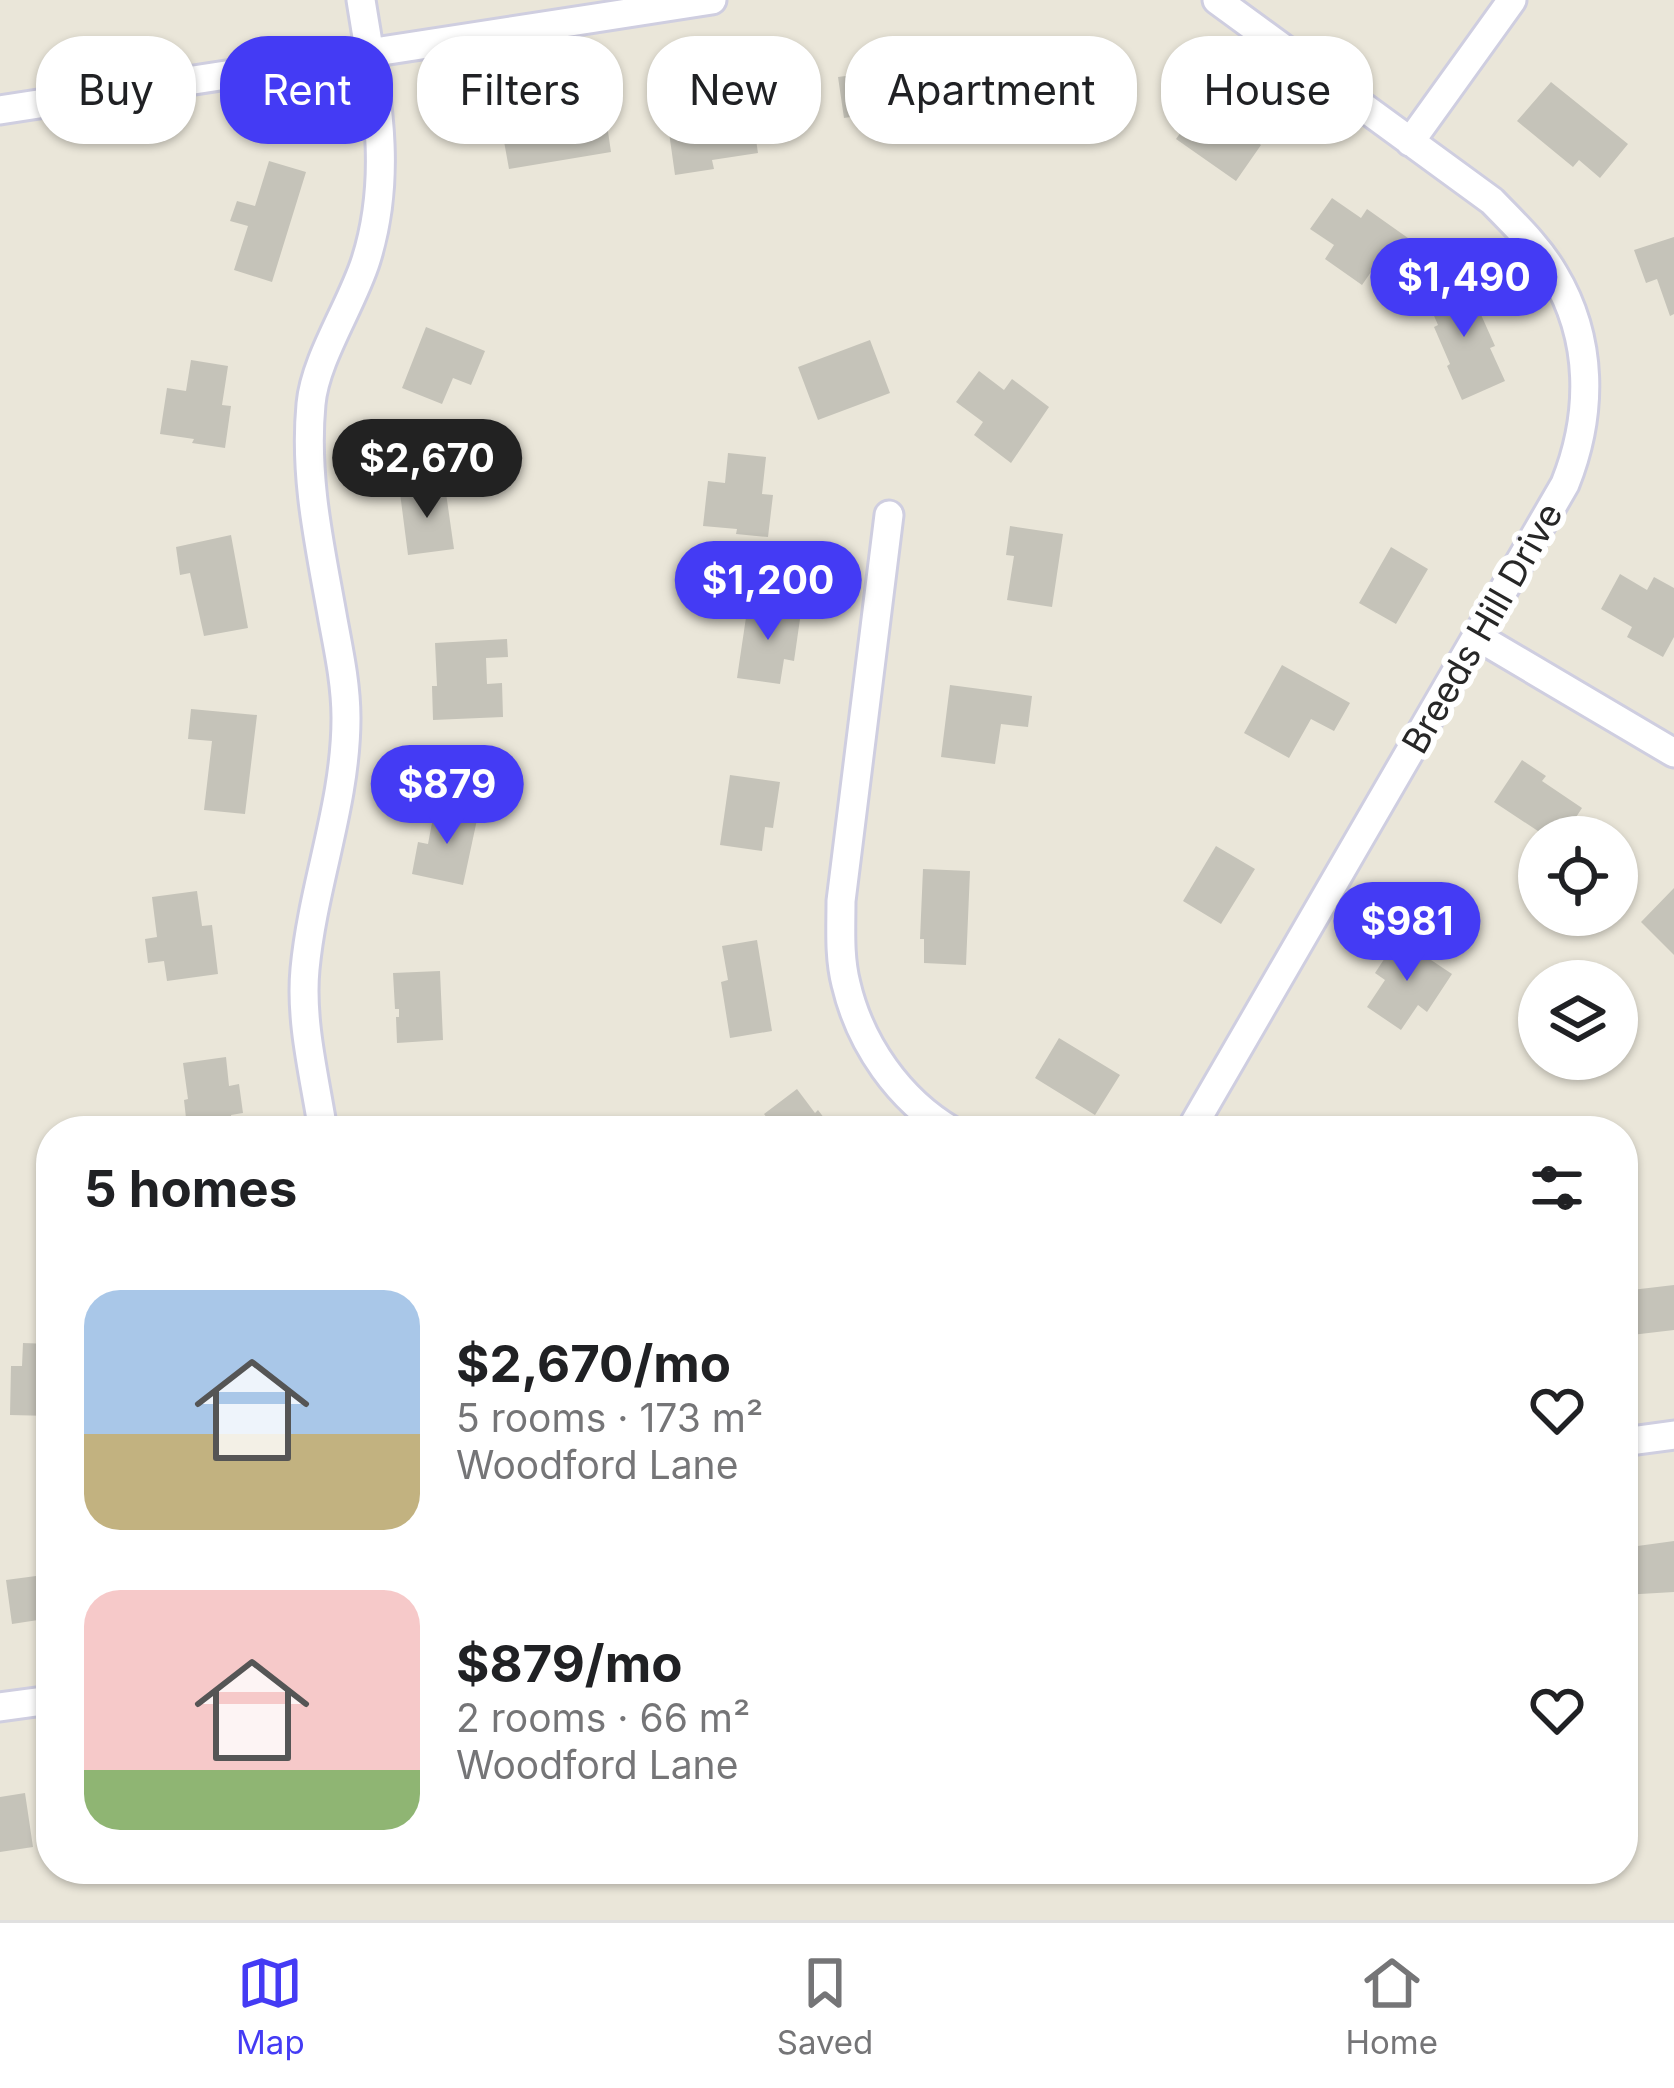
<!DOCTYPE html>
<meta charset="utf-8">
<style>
body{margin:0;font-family:Inter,sans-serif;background:#f2f2f2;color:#202124;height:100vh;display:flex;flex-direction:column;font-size:45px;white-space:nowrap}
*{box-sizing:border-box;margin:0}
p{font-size:39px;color:#757577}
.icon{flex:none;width:66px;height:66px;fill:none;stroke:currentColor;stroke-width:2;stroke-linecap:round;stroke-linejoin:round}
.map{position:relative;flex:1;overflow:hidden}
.details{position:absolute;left:36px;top:1116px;width:1602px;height:768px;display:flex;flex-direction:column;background:#fff;border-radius:48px;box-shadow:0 3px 9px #0004}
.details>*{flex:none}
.guide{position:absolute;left:36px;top:36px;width:1602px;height:108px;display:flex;gap:24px}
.tools{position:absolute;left:1518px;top:816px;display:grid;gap:24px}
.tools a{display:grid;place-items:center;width:120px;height:120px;border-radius:50%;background:#fff;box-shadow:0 3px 9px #0004;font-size:60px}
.price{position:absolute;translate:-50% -102px;padding:0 27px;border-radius:42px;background:#443bf4;color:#fff;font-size:39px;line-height:78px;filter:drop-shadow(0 3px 6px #0008)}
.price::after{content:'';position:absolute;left:50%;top:72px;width:36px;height:27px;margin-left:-18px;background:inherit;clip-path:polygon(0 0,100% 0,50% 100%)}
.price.selected{background:#222;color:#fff}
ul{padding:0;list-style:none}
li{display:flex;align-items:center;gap:36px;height:300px;padding:0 48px}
li span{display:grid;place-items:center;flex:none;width:336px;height:240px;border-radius:36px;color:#555}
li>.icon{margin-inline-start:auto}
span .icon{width:144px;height:144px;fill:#fffc;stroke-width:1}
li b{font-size:51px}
h2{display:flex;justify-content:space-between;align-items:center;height:144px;padding:0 48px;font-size:51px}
.pill{padding:0 42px;border-radius:48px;background:#fff;box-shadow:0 3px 9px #0004;font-size:42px;line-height:108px}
.pill.selected{background:#443bf4;color:#fff}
.menu{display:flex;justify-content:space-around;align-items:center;height:168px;border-top:3px solid #e0e0e0;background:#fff;font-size:33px;color:#757577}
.menu a{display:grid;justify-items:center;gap:6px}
.menu .selected{color:#443bf4}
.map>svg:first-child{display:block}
</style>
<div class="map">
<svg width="1674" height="1920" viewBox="0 0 1674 1920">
<rect width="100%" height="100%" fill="#eae6d9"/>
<path fill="#c5c3b9" d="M1082 39V94H1011V40Z
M914 52 922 106 844 118 838 77 868 73 867 66 879 64 878 57Z
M747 80 758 153 712 160 714 169 675 175 666 111 704 106 706 120 720 119 715 84Z
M1551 82 1628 144 1600 178 1579 160 1573 167 1517 121Z
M1209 93 1249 120 1241 131 1261 145 1236 181 1176 139Z
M548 111 549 118 605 111 611 152 509 169 500 119Z
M269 161 306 172 272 282 234 270 248 226 230 221 237 201 255 206Z
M1332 198 1361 218 1367 209 1415 243 1396 270 1380 259 1362 285 1325 259 1334 245 1310 229Z
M1674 237V314L1670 316 1657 279 1646 283 1634 250Z
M1460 279 1474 310 1478 308 1495 346 1490 348 1505 381 1462 400 1447 366 1450 364 1434 327 1438 325 1425 295Z
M426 327 485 351 471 385 453 378 442 404 402 388Z
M870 340 890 393 818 420 798 367Z
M191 360 228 366 222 405 231 406 225 448 192 443 194 439 160 434 167 388 186 391Z
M979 371 1004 390 1012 379 1049 407 1011 463 974 435 983 422 956 402Z
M728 453 766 457 762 494 773 495 768 537 736 534 737 529 703 526 708 481 725 483Z
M445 486 454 549 408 555 400 493Z
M1010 526 1063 534 1052 607 1007 600 1014 556 1006 555Z
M231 535 248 628 204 636 190 573 180 575 176 547Z
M1391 547 1428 569 1396 624 1359 603Z
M1620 574 1647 590 1654 577 1674 588V637L1663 657 1627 637 1632 627 1601 609Z
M748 604 801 612 794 661 784 659 780 684 737 678Z
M507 639 508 657 486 658 487 684 502 683 503 717 433 720 432 686H437L435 643Z
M1282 665 1350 703 1334 731 1311 719 1289 758 1244 733Z
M950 685 1032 696 1028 727 1001 724 995 764 941 757Z
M191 709 257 715 245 814 204 810 212 741 188 739Z
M1522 760 1546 776 1542 781 1582 808 1563 837H1547L1494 802Z
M730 775 780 782 773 828 765 827 762 851 720 845Z
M435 807 478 815 463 885 412 874 418 842 428 844Z
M1216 846 1255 869 1221 924 1183 901Z
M923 869 970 871 966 965 924 963V939H920Z
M1674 888V955L1641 922Z
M197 891 202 926 212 925 218 974 167 981 164 961 148 963 145 939 157 937 152 897Z
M1398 938 1452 974 1427 1012 1418 1005 1401 1030 1367 1007 1385 980 1375 973Z
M757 940 772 1031 730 1038 721 982 728 980 722 946Z
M440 971 443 1040 397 1043 396 1017H399V1009H395L393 973Z
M1059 1038 1120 1075 1095 1115 1035 1078Z
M226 1057 229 1086 239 1084 243 1113 231 1115 233 1131H193L192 1126 187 1127 184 1100 188 1099 183 1063Z
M797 1089 815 1113 818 1110 834 1131H777L764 1114Z
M1674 1285V1330L1623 1336V1291Z
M23 1343 51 1344V1416L10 1415 11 1366H22Z
M1674 1541V1592L1623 1595V1548Z
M51 1574V1618L12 1624 6 1580Z
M25 1793 33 1847 0 1852V1797Z"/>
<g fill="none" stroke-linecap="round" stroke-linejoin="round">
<g stroke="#cfcee0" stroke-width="33">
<path id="minor" d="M0 110 712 0
M1410 142 1512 0
M889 515 841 901C841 928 839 957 846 984 860 1044 899 1100 952 1131
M1478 637 1674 753
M323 1131C315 1079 300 1022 305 969 313 884 346 804 346 718 346 685 339 652 333 620 320 546 304 479 311 404 315 359 352 305 366 260 394 171 375 89 361 0
M1190 1131 1565 484C1593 414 1593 339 1554 274 1538 246 1514 224 1492 201L1217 0
M1623 1442 1674 1435
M0 1707 51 1700"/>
</g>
<use href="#minor" stroke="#fff" stroke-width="27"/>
</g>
<g text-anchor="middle" stroke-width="12" stroke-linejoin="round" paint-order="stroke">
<g font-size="36" fill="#272727" stroke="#fff">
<text transform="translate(1482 628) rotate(-60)" y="13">Breeds Hill Drive</text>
</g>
</g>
</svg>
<div class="tools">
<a><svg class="icon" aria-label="locate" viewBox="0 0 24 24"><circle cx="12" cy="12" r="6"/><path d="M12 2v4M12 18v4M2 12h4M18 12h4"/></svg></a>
<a><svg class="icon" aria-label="layers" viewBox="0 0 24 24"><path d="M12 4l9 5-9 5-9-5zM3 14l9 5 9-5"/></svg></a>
</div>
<b class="price" style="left:1464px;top:340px">$1,490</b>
<b class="price selected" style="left:427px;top:521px">$2,670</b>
<b class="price" style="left:768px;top:643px">$1,200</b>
<b class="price" style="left:447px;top:847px">$879</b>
<b class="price" style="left:1407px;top:984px">$981</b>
<div class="guide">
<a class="pill">Buy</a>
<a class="pill selected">Rent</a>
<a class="pill">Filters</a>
<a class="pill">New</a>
<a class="pill">Apartment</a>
<a class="pill">House</a>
</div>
<section class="details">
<h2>5 homes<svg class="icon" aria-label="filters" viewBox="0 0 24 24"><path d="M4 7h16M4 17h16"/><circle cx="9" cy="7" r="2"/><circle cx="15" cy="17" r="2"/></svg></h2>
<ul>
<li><span style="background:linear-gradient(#a9c7e8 60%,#c2b280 0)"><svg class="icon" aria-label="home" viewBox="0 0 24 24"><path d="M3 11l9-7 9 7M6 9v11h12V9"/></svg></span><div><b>$2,670/mo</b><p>5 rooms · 173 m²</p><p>Woodford Lane</p></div><svg class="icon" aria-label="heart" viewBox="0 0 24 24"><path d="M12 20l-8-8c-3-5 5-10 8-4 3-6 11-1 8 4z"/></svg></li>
<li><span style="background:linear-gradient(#f6c9c9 75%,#8fb573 0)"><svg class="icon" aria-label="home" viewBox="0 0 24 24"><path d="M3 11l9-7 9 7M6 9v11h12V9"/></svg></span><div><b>$879/mo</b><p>2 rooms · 66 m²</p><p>Woodford Lane</p></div><svg class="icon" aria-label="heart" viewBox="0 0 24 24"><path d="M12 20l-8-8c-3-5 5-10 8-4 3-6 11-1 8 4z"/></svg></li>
</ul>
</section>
</div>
<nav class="menu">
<a class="selected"><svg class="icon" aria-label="map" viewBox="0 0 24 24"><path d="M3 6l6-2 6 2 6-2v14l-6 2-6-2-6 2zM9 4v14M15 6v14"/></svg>Map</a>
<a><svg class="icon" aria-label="saved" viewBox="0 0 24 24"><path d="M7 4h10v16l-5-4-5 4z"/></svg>Saved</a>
<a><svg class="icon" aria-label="home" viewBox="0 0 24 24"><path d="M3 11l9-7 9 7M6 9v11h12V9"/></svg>Home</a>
</nav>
